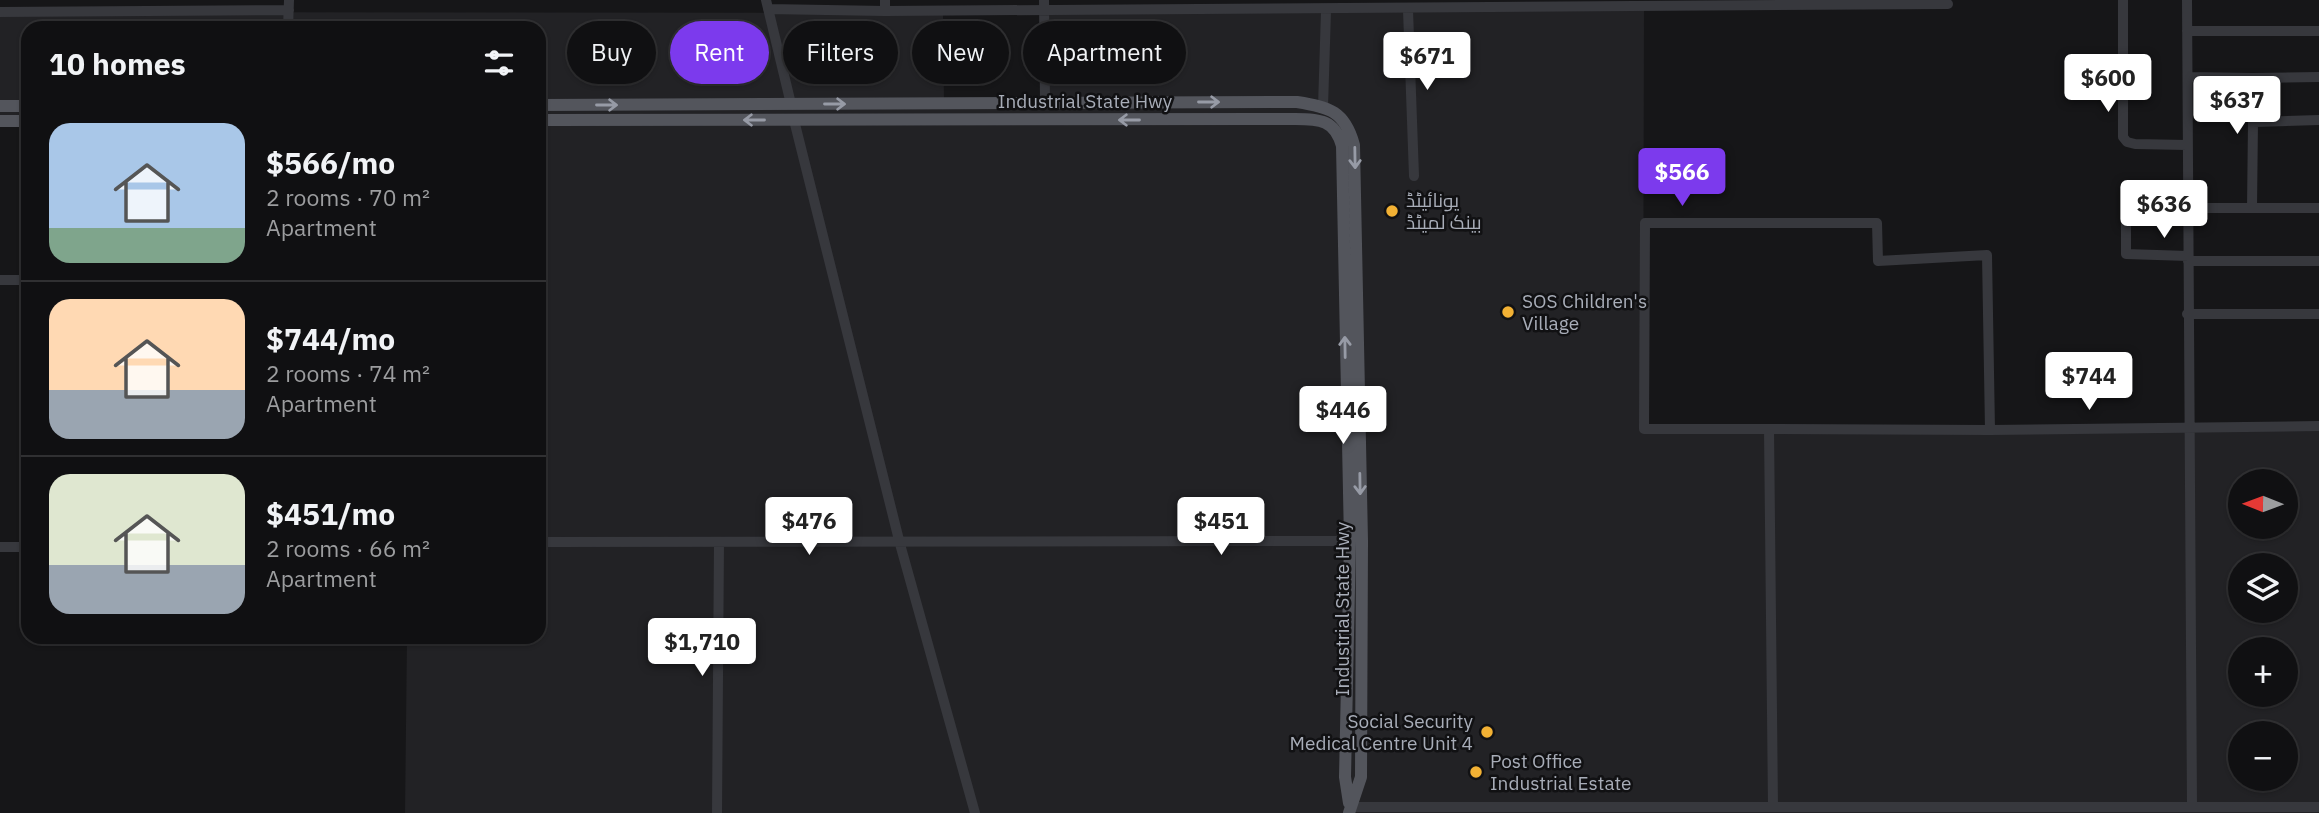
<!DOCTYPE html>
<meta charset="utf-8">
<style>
body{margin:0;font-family:"IBM Plex Sans",Cairo,sans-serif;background:#1e1e20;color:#f1f3f6;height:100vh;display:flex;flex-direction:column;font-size:26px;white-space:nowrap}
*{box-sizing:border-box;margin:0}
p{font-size:23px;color:#9c9d9f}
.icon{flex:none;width:38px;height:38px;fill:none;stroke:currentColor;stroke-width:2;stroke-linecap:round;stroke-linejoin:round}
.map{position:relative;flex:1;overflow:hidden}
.side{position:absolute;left:21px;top:21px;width:525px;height:623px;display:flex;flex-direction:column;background:#101012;border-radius:21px;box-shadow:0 2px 5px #0004,0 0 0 2px #303032}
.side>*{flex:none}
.top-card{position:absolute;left:567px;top:21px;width:665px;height:63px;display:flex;gap:14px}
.needle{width:46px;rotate:271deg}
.tools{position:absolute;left:2228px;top:469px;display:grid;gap:14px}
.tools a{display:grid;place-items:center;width:70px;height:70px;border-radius:50%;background:#101012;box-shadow:0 2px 5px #0004,0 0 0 2px #303032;font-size:35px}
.price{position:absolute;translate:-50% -60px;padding:0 16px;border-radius:7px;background:#fff;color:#222;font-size:23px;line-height:46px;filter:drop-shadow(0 2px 4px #0008)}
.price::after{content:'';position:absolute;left:50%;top:42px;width:21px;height:16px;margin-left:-10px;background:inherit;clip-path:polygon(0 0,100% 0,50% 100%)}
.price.current{background:#7c3aed;color:#fff}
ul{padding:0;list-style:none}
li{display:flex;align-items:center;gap:21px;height:175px;padding:0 28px}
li+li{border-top:2px solid #303032}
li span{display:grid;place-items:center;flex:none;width:196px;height:140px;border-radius:21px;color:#555}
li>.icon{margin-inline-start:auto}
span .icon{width:84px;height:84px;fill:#fffc;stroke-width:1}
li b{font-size:30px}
h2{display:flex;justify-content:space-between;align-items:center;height:84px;padding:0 28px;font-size:30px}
.pill{padding:0 24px;border-radius:32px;background:#101012;box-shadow:0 2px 5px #0004,0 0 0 2px #303032;font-size:24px;line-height:63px}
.pill.current{background:#7c3aed;color:#fff}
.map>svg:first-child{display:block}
</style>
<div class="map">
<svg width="2319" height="813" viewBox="0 0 2319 813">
<rect width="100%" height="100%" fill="#161618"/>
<path fill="#222225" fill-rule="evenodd" d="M1644 10 1643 424 2319 427V813H405L407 637H539V28H28V127H0V12L943 13 944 101 1046 100 1049 12ZM2240 481H2286V527H2240ZM2240 565H2286V611H2240ZM2240 649H2286V695H2240ZM2240 733H2286V779H2240Z"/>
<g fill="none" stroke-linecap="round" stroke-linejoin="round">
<path stroke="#37383d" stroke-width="10" d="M766 0 791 104
M1044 0 1045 102
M2123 0V137L2127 142 2135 144 2187 145
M2187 0 2192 807
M768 9 885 11V0
M1408 10 1414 176
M885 11 1948 4
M0 12 289 10
M288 28 289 0
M2187 31H2319
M2188 77 2253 78
M1323 107 1326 11
M794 120 900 544 975 813
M2253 122V78L2319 77
M2126 185V216H2187
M2187 208H2252L2253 122 2319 120
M2252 208H2319
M2126 216V254L2188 256
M2188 261H2319
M0 280H28
M2187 314H2319
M1769 429 1990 430 1987 255 1878 261 1877 223H1645L1644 429H1769L1773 807
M1990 430 2319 426
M539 542 1355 541
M0 547H28
M1350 807H2319
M717 813 719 542"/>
<path stroke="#53555c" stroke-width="12" d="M539 105 1297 102C1329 107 1345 111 1354 145L1362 541 1361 777 1349 813
M0 106H28
M539 120 1295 119C1320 119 1335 120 1342 146L1350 541 1345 777 1349 803
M0 121H28"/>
</g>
<defs><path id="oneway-shaft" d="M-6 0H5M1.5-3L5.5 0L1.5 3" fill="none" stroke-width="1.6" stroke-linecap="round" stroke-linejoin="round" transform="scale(1.75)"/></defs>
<g stroke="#979ba6">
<use href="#oneway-shaft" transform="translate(1209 102)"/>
<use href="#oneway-shaft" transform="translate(835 104)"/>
<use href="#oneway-shaft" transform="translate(607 105)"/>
<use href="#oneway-shaft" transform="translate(754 120) rotate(-180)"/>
<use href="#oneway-shaft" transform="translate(1129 120) rotate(180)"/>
<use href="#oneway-shaft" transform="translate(1355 158) rotate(89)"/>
<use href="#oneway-shaft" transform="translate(1345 347) rotate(-91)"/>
<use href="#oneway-shaft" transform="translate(1360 484) rotate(89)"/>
</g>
<g fill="#f2b134" stroke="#111113" stroke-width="2.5">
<circle cx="1392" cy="211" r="7"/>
<circle cx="1508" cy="312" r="7"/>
<circle cx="1487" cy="732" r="7"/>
<circle cx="1476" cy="772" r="7"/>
</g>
<g text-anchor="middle" stroke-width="5" stroke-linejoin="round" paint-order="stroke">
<g font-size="19" fill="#a8adb8" stroke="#111113">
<text x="1085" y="108">Industrial State Hwy</text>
<text transform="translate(1342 609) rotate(-90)" y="7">Industrial State Hwy</text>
</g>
<g font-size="19" fill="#a8adb8" stroke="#111113" text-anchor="start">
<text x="1406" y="207">یونائیٹڈ<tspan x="1406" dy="22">بینک لمیٹڈ</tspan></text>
<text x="1522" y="308">SOS Children's<tspan x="1522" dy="22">Village</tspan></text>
<text x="1473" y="728" text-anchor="end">Social Security<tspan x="1473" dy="22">Medical Centre Unit 4</tspan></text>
<text x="1490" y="768">Post Office<tspan x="1490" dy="22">Industrial Estate</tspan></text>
</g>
</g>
</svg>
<div class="tools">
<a><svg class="needle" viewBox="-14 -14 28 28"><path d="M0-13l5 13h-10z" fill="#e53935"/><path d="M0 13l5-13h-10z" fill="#9c9d9f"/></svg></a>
<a><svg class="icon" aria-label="layers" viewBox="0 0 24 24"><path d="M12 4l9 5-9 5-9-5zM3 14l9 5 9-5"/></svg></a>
<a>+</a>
<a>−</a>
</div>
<b class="price" style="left:1427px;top:92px">$671</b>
<b class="price" style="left:2108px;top:114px">$600</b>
<b class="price" style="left:2237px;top:136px">$637</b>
<b class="price current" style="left:1682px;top:208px">$566</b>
<b class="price" style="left:2164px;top:240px">$636</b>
<b class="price" style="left:2089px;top:412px">$744</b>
<b class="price" style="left:1343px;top:446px">$446</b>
<b class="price" style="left:809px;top:557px">$476</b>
<b class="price" style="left:1221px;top:557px">$451</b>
<b class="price" style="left:702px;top:678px">$1,710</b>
<div class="top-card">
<a class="pill">Buy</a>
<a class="pill current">Rent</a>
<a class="pill">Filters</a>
<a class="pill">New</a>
<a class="pill">Apartment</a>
</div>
<section class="side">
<h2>10 homes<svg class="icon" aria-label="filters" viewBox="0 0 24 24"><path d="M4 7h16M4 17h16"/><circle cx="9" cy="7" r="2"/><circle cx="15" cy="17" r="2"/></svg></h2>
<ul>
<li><span style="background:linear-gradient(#a9c7e8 75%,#7fa58c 0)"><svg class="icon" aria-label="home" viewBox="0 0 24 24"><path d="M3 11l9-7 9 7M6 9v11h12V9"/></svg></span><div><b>$566/mo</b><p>2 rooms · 70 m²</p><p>Apartment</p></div></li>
<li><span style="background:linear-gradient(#ffd9b3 65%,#9aa5b1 0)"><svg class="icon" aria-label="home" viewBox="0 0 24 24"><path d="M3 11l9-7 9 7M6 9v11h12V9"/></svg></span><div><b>$744/mo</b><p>2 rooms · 74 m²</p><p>Apartment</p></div></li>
<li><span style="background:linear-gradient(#dfe7d0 65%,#9aa5b1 0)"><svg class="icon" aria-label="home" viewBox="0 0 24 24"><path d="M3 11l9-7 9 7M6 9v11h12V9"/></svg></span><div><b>$451/mo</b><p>2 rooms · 66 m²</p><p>Apartment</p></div></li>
</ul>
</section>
</div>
